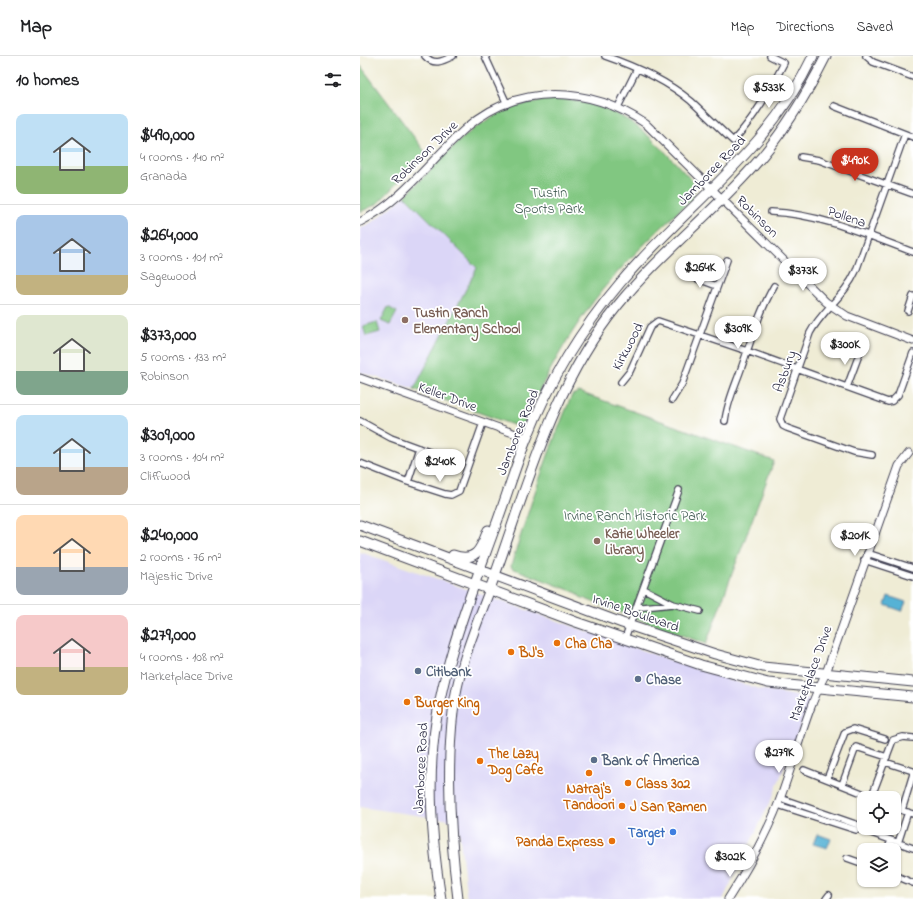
<!DOCTYPE html>
<meta charset="utf-8">
<style>
body{margin:0;font-family:"Indie Flower",sans-serif;background:#f2f2f2;color:#202124;height:100vh;display:flex;flex-direction:column;font-size:15px;white-space:nowrap}
*{box-sizing:border-box;margin:0}
p{font-size:13px;color:#757577}
.icon{flex:none;width:22px;height:22px;fill:none;stroke:currentColor;stroke-width:2;stroke-linecap:round;stroke-linejoin:round}
.map{position:relative;flex:1;overflow:hidden}
.sheet{display:flex;flex-direction:column;background:#fff;width:360px}
.sheet>*{flex:none}
.tools{position:absolute;left:497px;top:735px;display:grid;gap:8px}
.tools a{display:grid;place-items:center;width:44px;height:44px;border-radius:8px;background:#fff;box-shadow:0 1px 3px #0004;font-size:20px}
.price{position:absolute;translate:-50% -34px;padding:0 9px;border-radius:14px;background:#fff;color:#222;font-size:13px;line-height:26px;filter:drop-shadow(0 1px 2px #0008)}
.price::after{content:'';position:absolute;left:50%;top:24px;width:12px;height:9px;margin-left:-6px;background:inherit;clip-path:polygon(0 0,100% 0,50% 100%)}
.price.selected{background:#c8321e;color:#fff}
ul{padding:0;list-style:none}
li{display:flex;align-items:center;gap:12px;height:100px;padding:0 16px}
li+li{border-top:1px solid #e0e0e0}
li span{display:grid;place-items:center;flex:none;width:112px;height:80px;border-radius:8px;color:#555}
li>.icon{margin-inline-start:auto}
span .icon{width:48px;height:48px;fill:#fffc;stroke-width:1}
li b{font-size:17px}
h2{display:flex;justify-content:space-between;align-items:center;height:48px;padding:0 16px;font-size:17px}
header{display:flex;align-items:center;gap:24px;box-sizing:border-box;height:56px;padding:0 20px;background:#fff;border-bottom:1px solid #e0e0e0}
header strong{font-size:19px}
nav{display:flex;gap:22px;margin-inline-start:auto;font-size:14px}
main{display:flex;flex:1;min-height:0}
.map>svg:first-child{display:block}
</style>
<header>
<strong>Map</strong>
<nav><a>Map</a><a>Directions</a><a>Saved</a></nav>
</header>
<main>
<section class="sheet">
<h2>10 homes<svg class="icon" aria-label="filters" viewBox="0 0 24 24"><path d="M4 7h16M4 17h16"/><circle cx="9" cy="7" r="2"/><circle cx="15" cy="17" r="2"/></svg></h2>
<ul>
<li><span style="background:linear-gradient(#bfe0f5 65%,#8fb573 0)"><svg class="icon" aria-label="home" viewBox="0 0 24 24"><path d="M3 11l9-7 9 7M6 9v11h12V9"/></svg></span><div><b>$490,000</b><p>4 rooms · 140 m²</p><p>Granada</p></div></li>
<li><span style="background:linear-gradient(#a9c7e8 75%,#c2b280 0)"><svg class="icon" aria-label="home" viewBox="0 0 24 24"><path d="M3 11l9-7 9 7M6 9v11h12V9"/></svg></span><div><b>$264,000</b><p>3 rooms · 101 m²</p><p>Sagewood</p></div></li>
<li><span style="background:linear-gradient(#dfe7d0 70%,#7fa58c 0)"><svg class="icon" aria-label="home" viewBox="0 0 24 24"><path d="M3 11l9-7 9 7M6 9v11h12V9"/></svg></span><div><b>$373,000</b><p>5 rooms · 133 m²</p><p>Robinson</p></div></li>
<li><span style="background:linear-gradient(#bfe0f5 65%,#b9a48a 0)"><svg class="icon" aria-label="home" viewBox="0 0 24 24"><path d="M3 11l9-7 9 7M6 9v11h12V9"/></svg></span><div><b>$309,000</b><p>3 rooms · 104 m²</p><p>Cliffwood</p></div></li>
<li><span style="background:linear-gradient(#ffd9b3 65%,#9aa5b1 0)"><svg class="icon" aria-label="home" viewBox="0 0 24 24"><path d="M3 11l9-7 9 7M6 9v11h12V9"/></svg></span><div><b>$240,000</b><p>2 rooms · 76 m²</p><p>Majestic Drive</p></div></li>
<li><span style="background:linear-gradient(#f6c9c9 65%,#c2b280 0)"><svg class="icon" aria-label="home" viewBox="0 0 24 24"><path d="M3 11l9-7 9 7M6 9v11h12V9"/></svg></span><div><b>$279,000</b><p>4 rooms · 108 m²</p><p>Marketplace Drive</p></div></li>
</ul>
</section>
<div class="map">
<svg width="553" height="843" viewBox="0 0 553 843">
<rect width="100%" height="100%" fill="#fff"/>
<filter id="ink" filterUnits="userSpaceOnUse"><feTurbulence type="fractalNoise" baseFrequency=".025" numOctaves="2"/><feDisplacementMap in="SourceGraphic" scale="8" xChannelSelector="R" yChannelSelector="G"/><feConvolveMatrix kernelMatrix="1 2 1 2 8 2 1 2 1" color-interpolation-filters="sRGB"/></filter>
<filter id="wash" filterUnits="userSpaceOnUse"><feTurbulence type="fractalNoise" baseFrequency=".012" numOctaves="4" result="noise"/><feDisplacementMap in="SourceGraphic" scale="16" xChannelSelector="R" yChannelSelector="G"/><feGaussianBlur stdDeviation="0.9" result="paint"/><feColorMatrix in="noise" values="0 0 0 0 0 0 0 0 0 0 0 0 0 0 0 0 0 1.4 0 .05"/><feComposite in="paint" operator="in"/></filter>
<g filter="url(#wash)">
<rect width="100%" height="100%" fill="#efecd5"/>
<path fill="#dbd6f7" d="M45 140 117 212 54 333 0 316V173L14 165Z
M0 496 350 618 400 633 451 643 413 740 363 843H107L98 765 0 751Z"/>
<path fill="#81c781" stroke="#52745e" d="M0 9 66 97 17 148 0 156Z
M200 43C267 48 293 83 336 129L332 143C292 180 251 218 221 263 199 295 180 332 164 367L156 370 54 333 117 212 45 140C96 89 123 47 200 43Z
M28 251 37 256 30 269 21 265Z
M17 266 20 276 6 280 3 270Z
M219 336 414 405 346 588 241 549 220 541 217 537 152 512 151 510C169 452 188 395 212 339Z"/>
<path fill="#57b2d5" stroke="#3c6a88" d="M528 540 546 546 542 555 525 549Z
M457 778 471 783 467 792 453 788Z"/>
</g>
<g filter="url(#ink)">
<g fill="none" stroke-linecap="round" stroke-linejoin="round">
<g stroke="#414052" stroke-width="8">
<path id="minor" d="M65 0C74 10 83 5 93 0
M125 0 147 48
M245 0C274 10 307 25 331 45 345 58 359 72 373 85 395 61 409 36 424 7L410 0
M506 0 513 6 553 21
M474 50 553 81
M258 51 277 13
M441 101 459 104 553 138
M411 156C461 158 507 179 553 196
M330 220 357 230
M548 255 553 240
M261 326 270 315 290 271 298 265 387 295 528 346 532 345 538 339 553 297
M487 331 500 296
M312 344 322 328 367 204
M0 365 31 382 91 404
M365 365C367 347 375 330 381 313 391 285 399 256 414 230
M512 399 494 396 427 372 423 370 420 363 450 277C462 254 485 240 496 215L545 78
M0 407 48 426 85 438 91 439 99 435 123 367
M48 426 59 392
M507 497 553 512
M504 504 553 520
M284 533 313 548 340 555
M278 550 283 551 313 548
M265 582 319 434
M525 706 553 715
M444 714 512 741
M467 723 485 676 493 673 525 683
M482 729 496 691 527 701
M420 742 501 770
M511 742 533 684 543 681 553 682
M418 749 496 774 500 773 504 761
M534 752 553 758
M542 754 553 718
M500 773 553 792
M538 787 548 756
M527 794 531 785
M487 802 504 808
M534 819 553 827
M466 843 469 839"/>
</g>
<g stroke="#414052" stroke-width="9">
<path id="tertiary" d="M0 166C43 145 71 103 106 72 159 26 230 30 286 68L466 246 487 260 553 285
M0 322 167 382
M368 843C388 812 407 778 420 743 436 701 445 657 466 617L539 410 549 397"/>
</g>
<g stroke="#414052" stroke-width="11">
<path id="primary" d="M0 469 262 567 355 598 403 611 553 626
M0 485 216 566 341 609 408 627 553 641
M93 499C117 507 121 492 128 474
M81 843C73 792 68 741 73 690 80 616 108 546 133 477 145 446 154 413 167 382 189 326 222 272 261 226 327 148 408 96 453 0
M98 843C90 781 86 718 93 656 98 612 115 573 130 533 166 435 191 331 258 249 298 200 349 160 392 112 422 79 446 40 466 0"/>
</g>
<use href="#minor" stroke="#fff" stroke-width="5.5"/>
<use href="#tertiary" stroke="#fff" stroke-width="7"/>
<use href="#primary" stroke="#fff" stroke-width="9"/>
</g>
</g>
<g fill="#8d6e63" stroke="#fff" stroke-width="1.5">
<circle cx="45" cy="264" r="4"/>
<circle cx="237" cy="485" r="4"/>
</g>
<g fill="#e8710a" stroke="#fff" stroke-width="1.5">
<circle cx="197" cy="587" r="4"/>
<circle cx="151" cy="596" r="4"/>
<circle cx="47" cy="646" r="4"/>
<circle cx="120" cy="705" r="4"/>
<circle cx="229" cy="717" r="4"/>
<circle cx="268" cy="727" r="4"/>
<circle cx="262" cy="750" r="4"/>
<circle cx="252" cy="785" r="4"/>
</g>
<g fill="#5c6f8a" stroke="#fff" stroke-width="1.5">
<circle cx="58" cy="615" r="4"/>
<circle cx="278" cy="623" r="4"/>
<circle cx="234" cy="704" r="4"/>
</g>
<circle fill="#3f7fe0" stroke="#fff" stroke-width="1.5" cx="313" cy="776" r="4"/>
<g text-anchor="middle" stroke-width="3.5" stroke-linejoin="round" paint-order="stroke">
<g font-size="14" fill="#22223b" stroke="#fff">
<text transform="translate(64 96) rotate(-44)" y="5">Robinson Drive</text>
<text transform="translate(351 114) rotate(-46)" y="5">Jamboree Road</text>
<text transform="translate(398 160) rotate(45)" y="5">Robinson</text>
<text transform="translate(487 160) rotate(19)" y="5">Pollena</text>
<text transform="translate(267 290) rotate(-62)" y="5">Kirkwood</text>
<text transform="translate(424 315) rotate(-70)" y="5">Asbury</text>
<text transform="translate(88 340) rotate(20)" y="5">Keller Drive</text>
<text transform="translate(157 376) rotate(-68)" y="5">Jamboree Road</text>
<text transform="translate(276 556) rotate(19)" y="5">Irvine Boulevard</text>
<text transform="translate(450 617) rotate(-70)" y="5">Marketplace Drive</text>
<text transform="translate(60 712) rotate(-87)" y="5">Jamboree Road</text>
</g>
<g font-size="14" fill="#435c54" stroke="#fff">
<text x="189" y="141">Tustin<tspan x="189" dy="16">Sports Park</tspan></text>
<text x="275" y="464">Irvine Ranch Historic Park</text>
</g>
<g font-size="14" font-weight="bold" fill="#785e54" stroke="#fff" text-anchor="start">
<text x="53" y="261">Tustin Ranch<tspan x="53" dy="16">Elementary School</tspan></text>
<text x="245" y="482">Katie Wheeler<tspan x="245" dy="16">Library</tspan></text>
</g>
<g font-size="14" font-weight="bold" fill="#c56008" stroke="#fff" text-anchor="start">
<text x="205" y="592">Cha Cha</text>
<text x="159" y="601">BJ's</text>
<text x="55" y="651">Burger King</text>
<text x="128" y="702">The Lazy<tspan x="128" dy="16">Dog Cafe</tspan></text>
<text x="276" y="732">Class 302</text>
<text x="229" y="737" text-anchor="middle">Natraj's<tspan x="229" dy="16">Tandoori</tspan></text>
<text x="270" y="755">J San Ramen</text>
<text x="244" y="790" text-anchor="end">Panda Express</text>
</g>
<g font-size="14" font-weight="bold" fill="#4e5e75" stroke="#fff" text-anchor="start">
<text x="66" y="620">Citibank</text>
<text x="286" y="628">Chase</text>
<text x="242" y="709">Bank of America</text>
</g>
<g font-size="14" font-weight="bold" fill="#366cbe" stroke="#fff" text-anchor="end">
<text x="305" y="781">Target</text>
</g>
</g>
</svg>
<div class="tools">
<a><svg class="icon" aria-label="locate" viewBox="0 0 24 24"><circle cx="12" cy="12" r="6"/><path d="M12 2v4M12 18v4M2 12h4M18 12h4"/></svg></a>
<a><svg class="icon" aria-label="layers" viewBox="0 0 24 24"><path d="M12 4l9 5-9 5-9-5zM3 14l9 5 9-5"/></svg></a>
</div>
<b class="price" style="left:409px;top:53px">$533K</b>
<b class="price selected" style="left:495px;top:126px">$490K</b>
<b class="price" style="left:340px;top:233px">$264K</b>
<b class="price" style="left:443px;top:236px">$373K</b>
<b class="price" style="left:378px;top:294px">$309K</b>
<b class="price" style="left:485px;top:310px">$300K</b>
<b class="price" style="left:80px;top:427px">$240K</b>
<b class="price" style="left:495px;top:501px">$201K</b>
<b class="price" style="left:419px;top:718px">$279K</b>
<b class="price" style="left:370px;top:822px">$302K</b>
</div>
</main>
